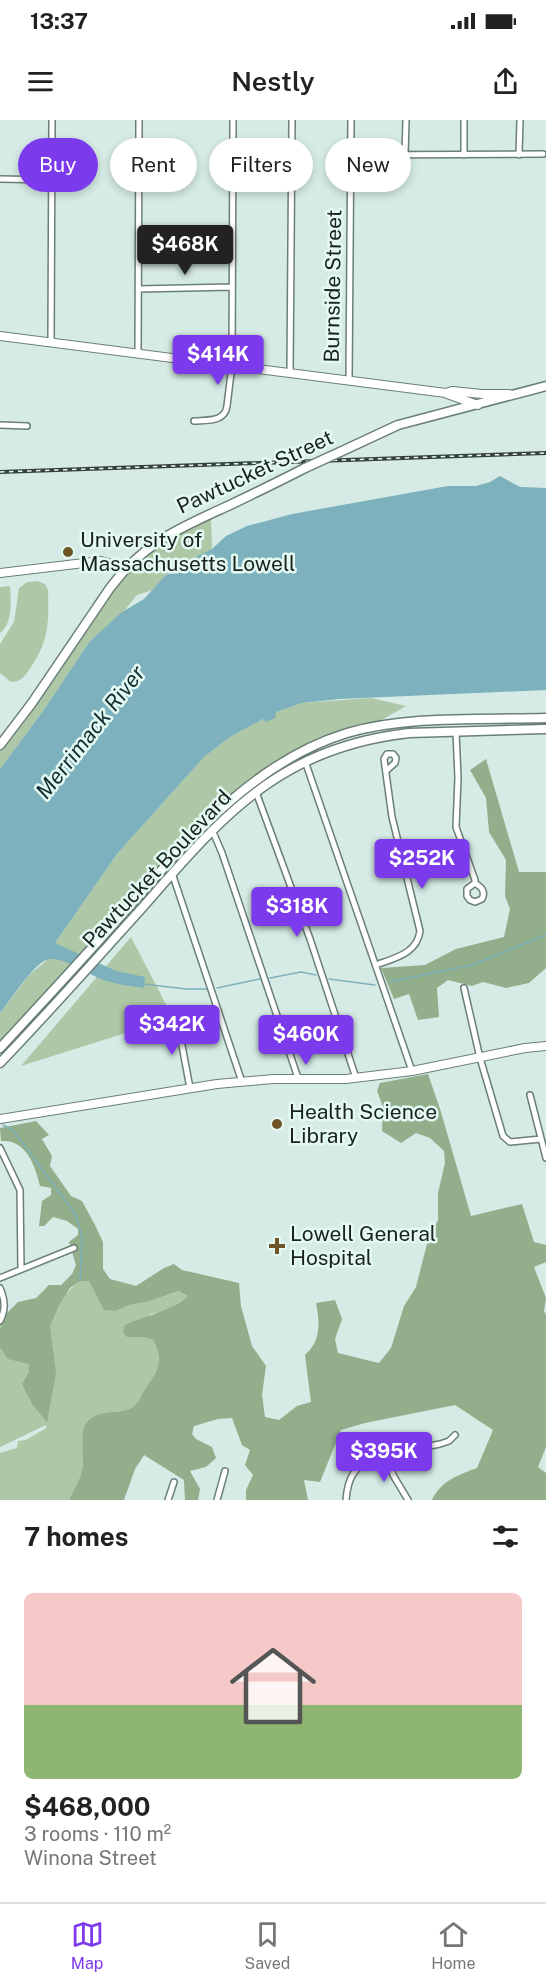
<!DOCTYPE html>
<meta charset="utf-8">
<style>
body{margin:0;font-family:"Public Sans",sans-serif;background:#f2f2f2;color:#222;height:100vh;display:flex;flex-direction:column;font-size:22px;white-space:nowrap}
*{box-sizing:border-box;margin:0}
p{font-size:20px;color:#767676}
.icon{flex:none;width:33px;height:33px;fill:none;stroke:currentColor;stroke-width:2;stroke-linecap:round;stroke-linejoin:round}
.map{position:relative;height:1380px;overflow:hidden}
.panel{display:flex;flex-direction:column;background:#fff;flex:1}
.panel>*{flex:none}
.top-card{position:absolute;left:18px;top:18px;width:510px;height:54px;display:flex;gap:12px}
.price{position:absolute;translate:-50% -51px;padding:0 14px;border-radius:6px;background:#7c3aed;color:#fff;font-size:20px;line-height:39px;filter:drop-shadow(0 2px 3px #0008)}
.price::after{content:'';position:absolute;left:50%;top:36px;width:18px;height:14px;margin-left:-9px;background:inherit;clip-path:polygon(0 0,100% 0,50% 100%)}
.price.active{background:#222;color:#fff}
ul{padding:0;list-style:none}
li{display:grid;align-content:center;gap:12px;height:318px;padding:0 24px}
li+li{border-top:2px solid #e0e0e0}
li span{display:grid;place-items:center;height:186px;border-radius:9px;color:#555}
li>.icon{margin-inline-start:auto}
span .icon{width:108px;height:108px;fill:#fffc;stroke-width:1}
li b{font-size:26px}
h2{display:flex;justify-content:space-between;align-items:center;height:72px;padding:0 24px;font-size:26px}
.tag{padding:0 21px;border-radius:27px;background:#fff;box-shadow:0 3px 9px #0003;font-size:21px;line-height:54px}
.tag.active{background:#7c3aed;color:#fff}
.status{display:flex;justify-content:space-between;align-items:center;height:42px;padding:0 30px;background:#fff;direction:ltr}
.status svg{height:16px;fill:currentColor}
header{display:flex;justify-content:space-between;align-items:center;height:78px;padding:0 24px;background:#fff;font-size:27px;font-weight:600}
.menu{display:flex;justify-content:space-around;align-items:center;height:84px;border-top:2px solid #e0e0e0;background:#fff;font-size:16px;color:#767676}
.menu a{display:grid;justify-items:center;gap:3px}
.menu .active{color:#7c3aed}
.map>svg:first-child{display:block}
</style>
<div class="status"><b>13:37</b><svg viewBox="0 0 49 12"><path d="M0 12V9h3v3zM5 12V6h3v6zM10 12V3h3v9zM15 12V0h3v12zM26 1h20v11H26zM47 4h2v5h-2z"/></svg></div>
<header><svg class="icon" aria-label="menu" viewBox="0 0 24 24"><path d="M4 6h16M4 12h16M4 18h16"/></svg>Nestly<svg class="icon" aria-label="share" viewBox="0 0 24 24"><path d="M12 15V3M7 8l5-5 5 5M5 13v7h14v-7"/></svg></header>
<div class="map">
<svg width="546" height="1380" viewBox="0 0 546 1380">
<rect width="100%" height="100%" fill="#d6ebe5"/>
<path fill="#aec7a6" d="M211 398 212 429 165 456 153 470 137 475 124 491 90 521 43 591 0 649V631L23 604 124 457 149 432 168 419Z
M37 461 45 464 48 470C49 503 49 522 29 550 24 557 21 562 11 562L0 553V524L14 502 19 468 27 462Z
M10 466C11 481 13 503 0 513V467Z
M371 578 406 586 376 603 308 624 262 650 224 681 0 923V893L30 854 46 841 55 823 117 734 204 637 230 617 276 592 302 583Z
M131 817 173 898 21 946Z
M80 1161H89L94 1169 116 1191 129 1185 147 1182 180 1171 188 1176 167 1191 151 1194 127 1217H143L153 1220C166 1245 155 1253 142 1274 139 1280 138 1285 131 1288 117 1295 94 1288 85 1305 80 1314 84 1338 82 1350 80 1360 73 1371 69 1380H0V1333L17 1328 18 1321 26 1320 46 1308V1305L0 1327V1204L9 1193 57 1186 50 1206C58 1188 64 1172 80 1161Z"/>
<path fill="#93ae8a" d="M486 639 519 752H546V848L529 863 506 868 483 862 472 866 448 860 437 868 439 897 418 900 409 874 394 879 381 848 425 845 456 829 504 817 510 789 505 776 506 740 489 712 486 678 470 650Z
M428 954 441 992 471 1096 522 1084 534 1122 546 1125V1142L534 1147 546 1178 544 1191 546 1195V1327L538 1347 546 1353V1380H432C441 1361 458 1355 477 1348L493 1310 455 1285 365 1303 341 1310 320 1362 304 1360 308 1380H246V1370L253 1355 245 1345 250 1330 242 1325 232 1298 218 1299 194 1306 192 1314 196 1319 212 1327 216 1338 206 1347 190 1351 200 1369 198 1380H185L184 1360 144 1335 135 1349 124 1380H69C73 1371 80 1360 82 1350 84 1338 80 1314 85 1305 94 1288 117 1295 131 1288 137 1285 139 1280 142 1274 155 1253 166 1245 153 1220L143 1217H127L123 1211 125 1205C147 1195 170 1192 188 1176L179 1171 147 1182 129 1185 116 1191 104 1190 89 1161H80L70 1168 59 1186 50 1206 56 1253 47 1302 32 1284 22 1264 29 1252V1244L8 1239 0 1227V1210L7 1193 18 1182 36 1178 49 1165H61L72 1154 76 1145 69 1122 78 1115V1109L67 1101 53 1097 44 1106H39L42 1081 51 1075V1068L40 1066C35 1045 26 1019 1 1021L0 1008 36 1001 49 1015 42 1019 52 1036 50 1046 71 1076 82 1081 95 1105 103 1122V1149L110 1159 136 1166 164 1148 174 1144 182 1150 239 1163 241 1186 252 1226 266 1246 262 1275 265 1297 279 1300 297 1286 311 1282 305 1235C321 1221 320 1203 316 1183L335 1180 342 1199 335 1219 338 1233 379 1243 391 1228 404 1186 416 1167 429 1116 438 1100V1073L445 1043 444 1031 430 1018 416 1013 401 1023 382 1011 383 987 377 971 380 963Z"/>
<path fill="#7cb1bd" d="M500 356 520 367 546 368V570L340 579 302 583 276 592 275 598 266 602 263 599 230 617 204 637 117 734 55 823 116 851 145 857 144 868C132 866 119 865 107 861 90 857 63 834 46 840 32 846 10 881 0 893V649L43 591 90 521 122 492 144 479 165 456 185 447 192 439 212 429 226 416 247 406 292 394 448 366H476L490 362Z"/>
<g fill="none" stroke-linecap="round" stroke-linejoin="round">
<path stroke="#7cb1bd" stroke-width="1.5" d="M270 858 301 852 316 855
M329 859 375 865
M389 862 472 845 546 815
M143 864 186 869H208
M217 868 260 859
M3 1005 13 1010 76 1095 82 1117 80 1161"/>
<g stroke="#6b7f79" stroke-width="8">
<path id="street" d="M351 35 543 34
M405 35 406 0
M464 35V0
M519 35 520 0
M0 59 52 60
M139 109 232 110
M138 169 232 167
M51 222 52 0
M138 233 139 0
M290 253 292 0
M349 259 351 0
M194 301C208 300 225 302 227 286L232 245 233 0
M0 305 27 306
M456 612 458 658 456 707 475 760V763L467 769V776L470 780 475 782 482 779C486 771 481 767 475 763
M305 641 412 951
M256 672 310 819 356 958
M213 712 222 733 298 958
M172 753 242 962
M376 845C394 838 417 834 420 811L392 697 384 639 387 634H393L396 638 395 643 386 651
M464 868 480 938 503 1016 510 1022 541 1019
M177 899 190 968
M530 975 546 1038
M0 1028 20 1070 21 1149
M0 1158 74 1128
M0 1168C5 1180 6 1189 0 1201
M387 1334 393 1355 408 1380
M168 1380 174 1362
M217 1380 225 1351
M346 1380C348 1356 354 1348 375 1336L440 1324 449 1321 455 1315"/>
</g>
<g stroke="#6b7f79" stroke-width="10">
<path id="secondary" d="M0 216 446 273 452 271 482 274H509
M447 274 478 285
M0 453 101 441 112 444 123 451
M0 999 217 964 273 959H346L412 951 525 928 546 926"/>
</g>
<g stroke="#6b7f79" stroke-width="11">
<path id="primary" d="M340 332 398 305 546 266
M0 625 32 583 110 468C144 422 180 408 230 385 255 373 280 361 305 348
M0 928C39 886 79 843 117 800 183 727 249 643 347 613 408 595 483 600 546 598
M0 943C49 892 95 840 142 788 184 740 231 683 288 651 326 629 365 618 409 613L546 609"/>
</g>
<use href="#street" stroke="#fff" stroke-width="5"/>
<use href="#secondary" stroke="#fff" stroke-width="8"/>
<use href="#primary" stroke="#fff" stroke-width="8"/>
<g stroke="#353f3c" stroke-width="4">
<path id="rail" d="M0 352 546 333"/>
</g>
<use href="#rail" stroke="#e3f9f2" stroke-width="1.5" stroke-dasharray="4.5" stroke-linecap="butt"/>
<g stroke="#6b7f79" stroke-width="11" stroke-linecap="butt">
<path id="primary-bridge" d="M305 348 340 332"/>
</g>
<use href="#primary-bridge" stroke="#fff" stroke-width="8"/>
</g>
<g fill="#6d5526" stroke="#e3f9f2" stroke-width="2">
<circle cx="68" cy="432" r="6"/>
<circle cx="277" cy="1004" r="6"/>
<path d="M274 1117h6v6h6v6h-6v6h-6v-6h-6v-6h6z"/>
</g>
<g text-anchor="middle" stroke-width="5" stroke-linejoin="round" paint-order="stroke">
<g font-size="21" fill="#1a221f" stroke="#e3f9f2">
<text transform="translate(333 166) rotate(-89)" y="7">Burnside Street</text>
<text transform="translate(255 352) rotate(-25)" y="7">Pawtucket Street</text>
<text transform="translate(157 749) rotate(-47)" y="7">Pawtucket Boulevard</text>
</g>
<g font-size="21" fill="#1a221f" stroke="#e3f9f2" text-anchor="start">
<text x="80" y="427">University of<tspan x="80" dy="24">Massachusetts Lowell</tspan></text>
<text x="289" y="999">Health Science<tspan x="289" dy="24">Library</tspan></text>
<text x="290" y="1121">Lowell General<tspan x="290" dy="24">Hospital</tspan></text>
</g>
<g font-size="22" font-style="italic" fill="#122e34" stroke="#e3f9f2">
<text transform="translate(90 612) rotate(-52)" y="8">Merrimack River</text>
</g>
</g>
</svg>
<b class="price active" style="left:185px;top:156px">$468K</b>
<b class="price" style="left:218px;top:266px">$414K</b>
<b class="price" style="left:422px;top:770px">$252K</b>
<b class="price" style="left:297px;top:818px">$318K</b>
<b class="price" style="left:172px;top:936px">$342K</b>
<b class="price" style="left:306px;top:946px">$460K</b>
<b class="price" style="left:384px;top:1363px">$395K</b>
<div class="top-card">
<a class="tag active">Buy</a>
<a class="tag">Rent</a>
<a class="tag">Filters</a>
<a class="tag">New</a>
</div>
</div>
<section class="panel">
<h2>7 homes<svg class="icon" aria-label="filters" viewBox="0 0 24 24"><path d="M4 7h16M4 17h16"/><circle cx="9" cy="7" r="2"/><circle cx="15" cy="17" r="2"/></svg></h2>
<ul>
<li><span style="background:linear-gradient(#f6c9c9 60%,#8fb573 0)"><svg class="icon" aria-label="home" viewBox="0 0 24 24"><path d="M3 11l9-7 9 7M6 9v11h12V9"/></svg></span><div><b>$468,000</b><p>3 rooms · 110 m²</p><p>Winona Street</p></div></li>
</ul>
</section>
<nav class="menu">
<a class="active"><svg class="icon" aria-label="map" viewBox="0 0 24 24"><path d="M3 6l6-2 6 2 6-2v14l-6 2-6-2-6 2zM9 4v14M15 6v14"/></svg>Map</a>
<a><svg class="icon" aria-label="saved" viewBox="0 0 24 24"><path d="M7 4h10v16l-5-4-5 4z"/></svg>Saved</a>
<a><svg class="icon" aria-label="home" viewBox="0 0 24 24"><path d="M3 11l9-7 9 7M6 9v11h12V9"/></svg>Home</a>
</nav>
